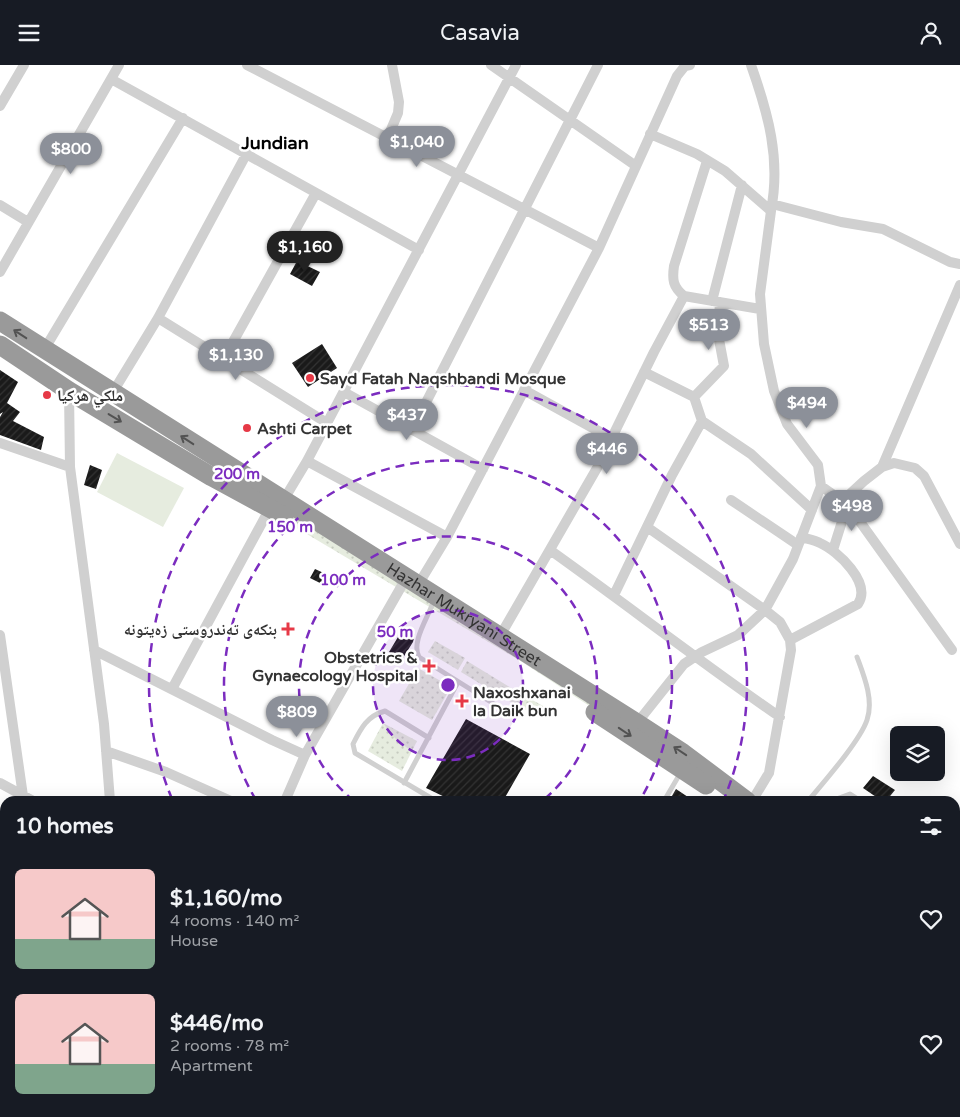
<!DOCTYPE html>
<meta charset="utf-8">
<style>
body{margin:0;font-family:"Varela Round","Noto Naskh Arabic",sans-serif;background:#20242c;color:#f1f3f6;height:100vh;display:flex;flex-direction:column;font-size:19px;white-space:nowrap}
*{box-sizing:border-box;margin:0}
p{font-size:16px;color:#9ea1a6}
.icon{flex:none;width:28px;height:28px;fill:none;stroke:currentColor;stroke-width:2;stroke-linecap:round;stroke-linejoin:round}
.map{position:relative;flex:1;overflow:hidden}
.side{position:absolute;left:0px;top:731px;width:960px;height:321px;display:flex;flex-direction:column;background:#171b24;border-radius:15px 15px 0 0;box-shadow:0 5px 20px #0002}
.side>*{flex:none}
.fabs{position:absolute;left:890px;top:661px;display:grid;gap:10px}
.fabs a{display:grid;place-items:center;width:55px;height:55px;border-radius:8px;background:#171b24;box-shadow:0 5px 20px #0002;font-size:25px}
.price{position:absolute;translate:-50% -42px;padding:0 11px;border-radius:18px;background:#8c9099;color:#fff;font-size:16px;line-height:32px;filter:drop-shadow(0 1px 2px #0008)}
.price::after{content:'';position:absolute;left:50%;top:30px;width:15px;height:11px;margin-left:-8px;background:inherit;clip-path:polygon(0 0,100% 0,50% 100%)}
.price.current{background:#222;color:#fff}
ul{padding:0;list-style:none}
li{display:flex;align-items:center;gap:15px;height:125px;padding:0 15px}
li span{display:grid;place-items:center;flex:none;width:140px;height:100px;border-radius:8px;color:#555}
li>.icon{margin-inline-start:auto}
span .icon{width:60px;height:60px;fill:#fffc;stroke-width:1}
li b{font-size:21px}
h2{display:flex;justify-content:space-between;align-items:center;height:60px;padding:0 15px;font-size:21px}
header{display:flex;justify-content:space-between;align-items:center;height:65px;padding:0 15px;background:#171b24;font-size:22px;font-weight:600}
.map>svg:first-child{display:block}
</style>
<header><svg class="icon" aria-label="menu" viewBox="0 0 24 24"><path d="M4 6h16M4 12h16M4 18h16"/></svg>Casavia<svg class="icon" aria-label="person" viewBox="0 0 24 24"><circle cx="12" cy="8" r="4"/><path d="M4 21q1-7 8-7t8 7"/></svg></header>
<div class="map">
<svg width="960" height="1052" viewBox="0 0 960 1052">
<defs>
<pattern id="cemetery-stones" width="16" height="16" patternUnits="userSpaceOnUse" patternTransform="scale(1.25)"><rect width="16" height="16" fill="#e6ecdf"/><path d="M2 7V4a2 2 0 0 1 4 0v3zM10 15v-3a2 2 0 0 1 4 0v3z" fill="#c6cbc0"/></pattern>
<pattern id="park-dots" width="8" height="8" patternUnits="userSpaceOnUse" patternTransform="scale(1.25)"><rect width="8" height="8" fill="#e6ecdf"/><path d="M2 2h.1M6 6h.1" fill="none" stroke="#c6cbc0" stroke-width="1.8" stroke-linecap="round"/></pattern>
<pattern id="building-hatch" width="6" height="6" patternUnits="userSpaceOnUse" patternTransform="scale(1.25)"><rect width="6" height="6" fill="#1a1a1a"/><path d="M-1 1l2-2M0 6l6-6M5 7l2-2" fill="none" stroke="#333"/></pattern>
</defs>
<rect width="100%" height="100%" fill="#fff"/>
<path fill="url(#cemetery-stones)" d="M955 798H960V835L955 830Z"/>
<path fill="url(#park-dots)" d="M232 415 556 608 735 736 519 595 226 421Z
M435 576 465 593 458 605 428 587Z
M467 596 513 624 507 635 461 607Z
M418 603 451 622 432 655 399 636Z
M516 626 545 642 539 652 509 636Z
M383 658 417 676 402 706 368 686Z"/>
<path fill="#e6ecdf" d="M117 388 184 423 163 462 97 427Z"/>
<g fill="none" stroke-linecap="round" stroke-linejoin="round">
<path stroke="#cfe2ee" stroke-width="3" d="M649 1048 652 1052"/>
</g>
<path fill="url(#building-hatch)" d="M297 196 320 207 312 221 290 209Z
M322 279 337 303 308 322 292 298Z
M0 305 18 317 7 338 20 347 13 356 44 372 41 385 0 370V352L3 347 0 349Z
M90 400 102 405 96 424 84 420Z
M315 504 328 510 324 520 310 513Z
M404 562 415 569 413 577 401 596 389 587Z
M466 654 530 689 503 736H453L426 723Z
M873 711 895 725 886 736H882L863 723Z
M676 724 694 736H669Z"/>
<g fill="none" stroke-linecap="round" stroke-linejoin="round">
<path stroke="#d0d0d0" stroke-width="5" d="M432 540C427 554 411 578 419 592L502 644
M429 673 385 646C367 651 361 663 353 679L355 688 436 736
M404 718 458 617
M664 736 681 707
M808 736C823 718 860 676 867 655 874 635 864 611 857 592
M831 736 850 729 861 736
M955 783H960
M955 985 960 978
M955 1039 960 1032
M912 1048 920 1052
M407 1052V1048
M849 1052 857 1048
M944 1052 948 1048"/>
<path stroke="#d0d0d0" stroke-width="10" d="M247 0 599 183
M491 0 636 101
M751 0C768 48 781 94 771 145
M111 14 419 185
M0 41 24 0
M387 74 398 48 399 37 392 0
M707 96 674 201C672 215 673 222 684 231L760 244
M772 139 841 157 883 164 950 197 960 199
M0 140 28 157
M0 207 119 0
M712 236 742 120
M158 253 327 358
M44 285 183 53
M224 293 316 128
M644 307 694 332 702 356 751 389 812 445
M524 325 611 373
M69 326 70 402 104 659 110 736
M113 327 158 253 247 88
M344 327 483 404
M694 332 724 301 718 269 720 237
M412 365 598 0
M0 378 70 402
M307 396 447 472
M882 402 960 220
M821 421 848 440 952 585
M731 435 798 480
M283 436 307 396 516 0
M647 462 765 545 780 557 790 575 791 585 769 708 752 736
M550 485C627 540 702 598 780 652
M833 485 851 428 864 416 882 402 894 398 915 403 924 411 960 479
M418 520 447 472 599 183 677 11 685 1 690 0
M614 530 672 410 702 356
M0 570 23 731
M500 571 597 403 654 287 684 231
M790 575 858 539C872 518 838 486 820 478 815 475 808 474 801 472
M94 585 272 675 305 690 401 522
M172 624 270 443
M637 658 684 599 702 587 738 570 765 545 793 494 821 421 818 400 787 359 774 326 764 279 760 229 771 146 725 106 697 89 650 69
M106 686 166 707 231 736
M0 718 33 736
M285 736 305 690
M0 810 5 800
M0 965 5 957
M0 1025 5 1028
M81 1048 91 1052
M181 1052 182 1048"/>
<g stroke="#9a9a9a" stroke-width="19">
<path id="s1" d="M0 256 637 658 683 688 747 736"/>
<path d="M0 280 69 326 212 412 284 451"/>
<path d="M595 647 706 720"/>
<path d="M955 877 960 880"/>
<path d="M955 894 960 898"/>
</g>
</g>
<defs><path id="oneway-shaft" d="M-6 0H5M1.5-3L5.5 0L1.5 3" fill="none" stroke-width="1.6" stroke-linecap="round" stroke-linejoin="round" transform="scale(1.25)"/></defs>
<g stroke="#525252">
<use href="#oneway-shaft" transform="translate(20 269) rotate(-147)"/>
<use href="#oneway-shaft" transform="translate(115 353) rotate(31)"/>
<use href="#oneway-shaft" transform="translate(187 375) rotate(-147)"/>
<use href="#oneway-shaft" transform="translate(625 667) rotate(34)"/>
<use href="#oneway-shaft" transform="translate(680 686) rotate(-146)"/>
</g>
<circle cx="448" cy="620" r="75" fill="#7b2cbf" fill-opacity=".12"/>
<g fill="none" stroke="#7b2cbf" stroke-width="2.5" stroke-dasharray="9 6">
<circle cx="448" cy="620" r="75"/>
<path d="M354 736A149 149 0 1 1 542 736"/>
<path d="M256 735A224 224 0 1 1 640 735"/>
<path d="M172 734A299 299 0 1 1 724 734"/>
</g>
<g fill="#e63946" stroke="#fff" stroke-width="2">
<circle cx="310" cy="313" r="5"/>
<circle cx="47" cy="330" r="5"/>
<circle cx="247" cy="363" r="5"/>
<path d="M285.5 556.5h5v5h5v5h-5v5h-5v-5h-5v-5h5z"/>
<path d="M426.5 593.5h5v5h5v5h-5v5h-5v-5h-5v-5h5z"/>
<path d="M459.5 628.5h5v5h5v5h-5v5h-5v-5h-5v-5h5z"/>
</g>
<g text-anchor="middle" stroke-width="5" stroke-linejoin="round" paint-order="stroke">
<g font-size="16" font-weight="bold" fill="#333" stroke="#fff" text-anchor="start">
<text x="320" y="319">Sayd Fatah Naqshbandi Mosque</text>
<text x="57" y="336">ملكي هركيا</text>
<text x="257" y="369">Ashti Carpet</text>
<text x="277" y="570" text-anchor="end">بنکەی تەندروستی زەیتونە</text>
<text x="418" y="598" text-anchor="end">Obstetrics &amp;<tspan x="418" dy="18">Gynaecology Hospital</tspan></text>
<text x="473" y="633">Naxoshxanai<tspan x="473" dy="18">la Daik bun</tspan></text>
</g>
<g font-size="16" fill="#333" stroke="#fff">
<text dy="6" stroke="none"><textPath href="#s1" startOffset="549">Hazhar Mukryani Street</textPath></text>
</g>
<g font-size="18" font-weight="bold" fill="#000" stroke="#fff">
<text x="275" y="84">Jundian</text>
</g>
</g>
<circle cx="448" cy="620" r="8" fill="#7b2cbf" stroke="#fff" stroke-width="2.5"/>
<g font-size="15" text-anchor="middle" font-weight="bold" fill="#7b2cbf" stroke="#fff" stroke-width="5" stroke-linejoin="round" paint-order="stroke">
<text x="237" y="414">200 m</text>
<text x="290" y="467">150 m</text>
<text x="343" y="520">100 m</text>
<text x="395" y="572">50 m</text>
</g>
</svg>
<div class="fabs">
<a><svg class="icon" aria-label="layers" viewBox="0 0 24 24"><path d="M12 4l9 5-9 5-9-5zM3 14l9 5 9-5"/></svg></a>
</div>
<b class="price" style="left:417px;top:103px">$1,040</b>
<b class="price" style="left:71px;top:110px">$800</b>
<b class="price current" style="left:305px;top:208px">$1,160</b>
<b class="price" style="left:709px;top:286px">$513</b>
<b class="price" style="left:236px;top:316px">$1,130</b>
<b class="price" style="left:807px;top:364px">$494</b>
<b class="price" style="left:407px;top:376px">$437</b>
<b class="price" style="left:607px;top:410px">$446</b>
<b class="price" style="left:852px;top:467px">$498</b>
<b class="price" style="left:297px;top:673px">$809</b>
<section class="side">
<h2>10 homes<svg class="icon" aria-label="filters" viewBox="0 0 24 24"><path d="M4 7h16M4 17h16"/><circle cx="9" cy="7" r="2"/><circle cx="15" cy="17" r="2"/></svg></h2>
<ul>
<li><span style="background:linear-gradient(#f6c9c9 70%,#7fa58c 0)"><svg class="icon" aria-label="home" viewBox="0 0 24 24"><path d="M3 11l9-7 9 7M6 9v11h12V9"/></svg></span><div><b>$1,160/mo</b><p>4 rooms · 140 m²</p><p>House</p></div><svg class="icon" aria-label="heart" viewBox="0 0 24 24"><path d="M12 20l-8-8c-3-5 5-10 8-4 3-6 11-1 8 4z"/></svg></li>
<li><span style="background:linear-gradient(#f6c9c9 70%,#7fa58c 0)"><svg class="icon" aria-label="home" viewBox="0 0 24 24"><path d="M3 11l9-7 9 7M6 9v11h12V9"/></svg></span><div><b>$446/mo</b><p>2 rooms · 78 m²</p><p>Apartment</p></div><svg class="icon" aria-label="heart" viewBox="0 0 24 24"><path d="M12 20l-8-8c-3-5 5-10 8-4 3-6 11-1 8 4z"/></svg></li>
</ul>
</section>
</div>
